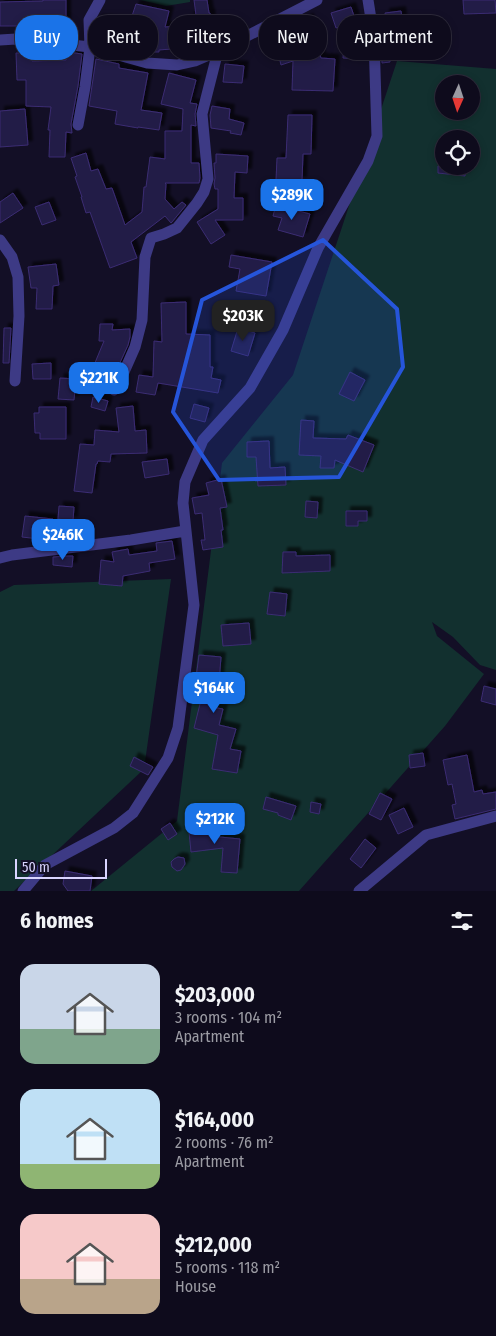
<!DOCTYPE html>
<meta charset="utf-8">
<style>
body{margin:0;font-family:"Fira Sans Condensed",sans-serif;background:#171425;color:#f1f3f6;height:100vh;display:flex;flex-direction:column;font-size:19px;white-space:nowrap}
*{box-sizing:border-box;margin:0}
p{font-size:16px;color:#9b9ba3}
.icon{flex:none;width:28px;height:28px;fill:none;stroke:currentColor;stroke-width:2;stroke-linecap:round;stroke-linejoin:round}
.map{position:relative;height:891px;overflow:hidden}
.drawer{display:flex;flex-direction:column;background:#0e0b1c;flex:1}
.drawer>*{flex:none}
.hud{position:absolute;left:15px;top:15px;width:466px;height:45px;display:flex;gap:10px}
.needle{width:32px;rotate:183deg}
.tools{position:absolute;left:435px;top:75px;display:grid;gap:10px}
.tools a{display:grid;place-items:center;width:45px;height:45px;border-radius:50%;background:#0e0b1c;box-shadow:0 2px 8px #0003,0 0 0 1px #2e2b3b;font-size:25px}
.scale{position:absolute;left:15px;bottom:12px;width:92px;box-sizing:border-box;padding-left:5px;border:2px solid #d9d4ff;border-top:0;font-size:14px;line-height:18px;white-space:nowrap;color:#d9d4ff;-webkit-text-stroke:4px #130f26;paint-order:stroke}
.price{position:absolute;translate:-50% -42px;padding:0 11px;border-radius:10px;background:#1a73e8;color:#fff;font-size:16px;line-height:32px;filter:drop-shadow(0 1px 2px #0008)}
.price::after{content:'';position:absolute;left:50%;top:30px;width:15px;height:11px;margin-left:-8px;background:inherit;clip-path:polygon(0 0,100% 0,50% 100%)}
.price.on{background:#222;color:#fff}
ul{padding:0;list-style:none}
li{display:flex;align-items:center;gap:15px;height:125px;padding:0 20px}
li span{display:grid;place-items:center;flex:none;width:140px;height:100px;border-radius:15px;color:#555}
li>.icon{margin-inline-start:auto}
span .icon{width:60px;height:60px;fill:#fffc;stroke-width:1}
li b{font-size:21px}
h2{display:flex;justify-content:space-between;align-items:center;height:60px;padding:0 20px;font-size:21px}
.tag{padding:0 18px;border-radius:20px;background:#0e0b1c;box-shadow:0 2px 8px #0003,0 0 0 1px #2e2b3b;font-size:18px;line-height:45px}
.tag.on{background:#1a73e8;color:#fff}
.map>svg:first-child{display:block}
</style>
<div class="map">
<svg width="496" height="891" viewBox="0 0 496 891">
<defs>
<filter id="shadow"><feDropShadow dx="4.5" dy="-4.5" stdDeviation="1" flood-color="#0009"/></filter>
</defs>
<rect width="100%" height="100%" fill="#130f26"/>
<path fill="#12302f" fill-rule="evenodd" d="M140 0H190V2L166 6Z
M397 61 496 69V670L480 665 453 637 432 622 437 636 484 674 445 726 299 891H91L177 821 222 463 293 375ZM444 84H471V111H444ZM444 139H471V166H444Z
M171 579 144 769 14 891H0V592L14 585Z"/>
<path fill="#241b47" stroke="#3b2d73" filter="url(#shadow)" d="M43 0H66V27H43V26H0V2L43 1Z
M194 0H207L209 13H210L214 45 210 46 159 50V52H154L143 50 146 38 120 31 118 41 97 39 98 19 130 22 136 4 169 11 165 27 191 25 190 16 196 15Z
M463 0H495L496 13 464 14Z
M351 7 360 34 359 59 343 58 345 25 336 28 331 13Z
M401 11 404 32 405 31 407 43 389 45 390 62 382 63 381 34 388 33 385 13Z
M309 18 321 58 335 59 333 91 292 90 293 61 281 65 274 37 296 31 294 23Z
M68 52 82 54 78 86 71 124 72 133 66 132 65 157H49L50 130H48L51 107 26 106V80H17L16 53H32V61L66 60Z
M96 59 119 64V68L148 73 141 110 162 113 159 130 138 127V128L115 124 117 111 89 106Z
M225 64 244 66 242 83 223 82Z
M169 73 196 80 190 103 197 104 195 114 196 126 191 125V163H199L200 178 199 183H165L166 184 165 199 174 209 182 202 186 205 172 222 171 223 165 216 131 242 137 258 110 268 90 212 86 213 81 197H82L75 177 77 176 71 158 86 153 91 171 98 169 106 189 112 188 125 225 142 212 144 187H146L150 157 165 159V131H182L183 109 161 104Z
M212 106 230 109 229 119 244 123 241 135 230 133 231 131 211 128 210 115Z
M25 109 28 145 0 147V111Z
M288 115H312L311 154H303L302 181 276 180 277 158H286Z
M216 154 248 156 247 173 235 172 234 198H243V220H215L225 235 211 244 197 222 218 209V189H215L214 184 215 178 214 163H216Z
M438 166H466L465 176 438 173Z
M13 193 23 208 0 223V202Z
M49 202 56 220 42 225 35 207Z
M276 205 310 214 303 237 278 230 282 218 273 216Z
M231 255 272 262 266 296 236 291 240 269 229 267Z
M56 264 59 285 53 286 52 309H36L37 288H31L28 267Z
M186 302V334L210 335V367H213L211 378 221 380 218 393 158 383 155 395 136 392 139 375 153 377 154 341 162 342 161 303Z
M100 324H113L112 330 130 329V337L128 345 113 378 92 370 104 341H99Z
M4 328H11L9 363H3Z
M238 328 255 333 248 356 231 351Z
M51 363V379H33L32 364Z
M350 372 365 380 354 401 339 394Z
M60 378 76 379 74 400 58 399Z
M93 397 108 401 105 411 91 407Z
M194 404 209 408 205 422 190 418Z
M133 406 135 431 146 430 147 453 111 454 110 462 98 461 97 464H96L92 493 74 491 80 444 94 445 95 430 119 432 116 408Z
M39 407H66V439H40V433H35L34 413H39Z
M301 420 314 421 313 438 346 439 348 435 374 445 363 472 335 460 334 468H320L321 456 299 455Z
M269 441 270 468 285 467 286 485 258 486 256 457H247V442Z
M167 459 169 474 145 478 142 462Z
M221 479 227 507 220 508 223 530H221L223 547 203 550 201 540H205L202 513 195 514 192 498 209 495 206 483Z
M306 501 318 502 317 518 305 517Z
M59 506 74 507 73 521 58 519Z
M346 511H367V521H358V526H346Z
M25 516 53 519 51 532 40 530 39 539 22 537Z
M172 541 175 559 149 563 150 571 123 576 122 586 99 584 101 560 114 562 112 552 128 549 129 555 157 551 156 543Z
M283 552H296V556L330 555V571L282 573Z
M68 556H73L72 567 53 565V557Z
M270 592 287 594 285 616 267 614Z
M249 623 251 644 223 646 221 625Z
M199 655 221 657 217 708 223 709 219 725 236 729 230 749 241 751 237 773 212 769 218 735 194 728 201 700H193Z
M484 686 496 689V705L481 701Z
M423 753 425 766 410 768 409 755Z
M467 755 474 792 482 790 483 794 496 792V809L455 819 452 805 456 804 452 784 448 785 443 760Z
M134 757 153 767 148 775 130 766Z
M380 793 392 799 381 820 369 814Z
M266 797 296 806 291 820 278 815V813L263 809Z
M311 802 321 804 319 814 310 812Z
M404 808 413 827 398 834 389 815Z
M208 820 210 836 240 839 237 873 221 872 223 848 191 852 188 822Z
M170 823 177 834 168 840 161 829Z
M365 839 376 848 361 868 350 859Z
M178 857 184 858 185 864 181 870 177 871 172 867 171 862 174 859Z
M65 871 92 876 90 891H68L63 884Z"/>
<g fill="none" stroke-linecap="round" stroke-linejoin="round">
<path stroke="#3d3a85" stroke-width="11" d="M0 40 16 39 90 47 147 63 177 65 195 61 218 51 317 0
M78 125 85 87 90 47 89 20 100 0
M0 240 12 257 18 277 19 316 15 381
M114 390 120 381 135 347 142 320 145 257 151 238 164 234 177 228 197 203 204 192 208 179 202 114 218 51
M0 558 12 555 131 540 185 531
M23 891 45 865 114 828 133 813 168 758 178 728 194 605 183 503 185 482 203 440 250 388 283 330 318 248 368 161 377 136 374 38 368 0
M359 891 426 835 496 816"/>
</g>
<path fill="#2655da" fill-opacity="0.2" stroke="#2655da" stroke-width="4" stroke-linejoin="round" d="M323 240 397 309 403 367 339 477 219 480 173 412 202 300Z"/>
</svg>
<div class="tools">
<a><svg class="needle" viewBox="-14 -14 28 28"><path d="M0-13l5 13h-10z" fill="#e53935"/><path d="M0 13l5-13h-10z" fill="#9b9ba3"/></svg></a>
<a><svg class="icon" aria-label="locate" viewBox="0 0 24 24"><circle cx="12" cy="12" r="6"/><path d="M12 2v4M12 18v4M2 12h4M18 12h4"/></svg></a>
</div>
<div class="scale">50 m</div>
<b class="price" style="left:292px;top:221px">$289K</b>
<b class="price on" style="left:243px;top:342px">$203K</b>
<b class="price" style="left:99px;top:404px">$221K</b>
<b class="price" style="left:63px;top:561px">$246K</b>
<b class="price" style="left:214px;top:714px">$164K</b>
<b class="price" style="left:215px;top:845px">$212K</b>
<div class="hud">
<a class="tag on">Buy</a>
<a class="tag">Rent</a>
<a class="tag">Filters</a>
<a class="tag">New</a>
<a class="tag">Apartment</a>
</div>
</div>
<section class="drawer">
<h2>6 homes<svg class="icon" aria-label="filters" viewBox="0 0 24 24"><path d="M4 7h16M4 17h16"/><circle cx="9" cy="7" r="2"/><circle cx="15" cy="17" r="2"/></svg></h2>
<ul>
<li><span style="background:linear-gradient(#c9d6e8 65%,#7fa58c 0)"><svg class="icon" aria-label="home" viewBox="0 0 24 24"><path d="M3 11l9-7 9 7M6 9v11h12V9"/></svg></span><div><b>$203,000</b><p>3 rooms · 104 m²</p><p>Apartment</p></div></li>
<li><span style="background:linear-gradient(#bfe0f5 75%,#8fb573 0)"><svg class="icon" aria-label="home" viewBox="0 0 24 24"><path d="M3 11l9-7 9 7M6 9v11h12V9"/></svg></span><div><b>$164,000</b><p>2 rooms · 76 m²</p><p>Apartment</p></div></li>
<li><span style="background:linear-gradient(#f6c9c9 65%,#b9a48a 0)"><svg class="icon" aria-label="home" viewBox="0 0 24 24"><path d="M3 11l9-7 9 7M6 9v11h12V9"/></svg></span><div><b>$212,000</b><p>5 rooms · 118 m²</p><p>House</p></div></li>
</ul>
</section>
